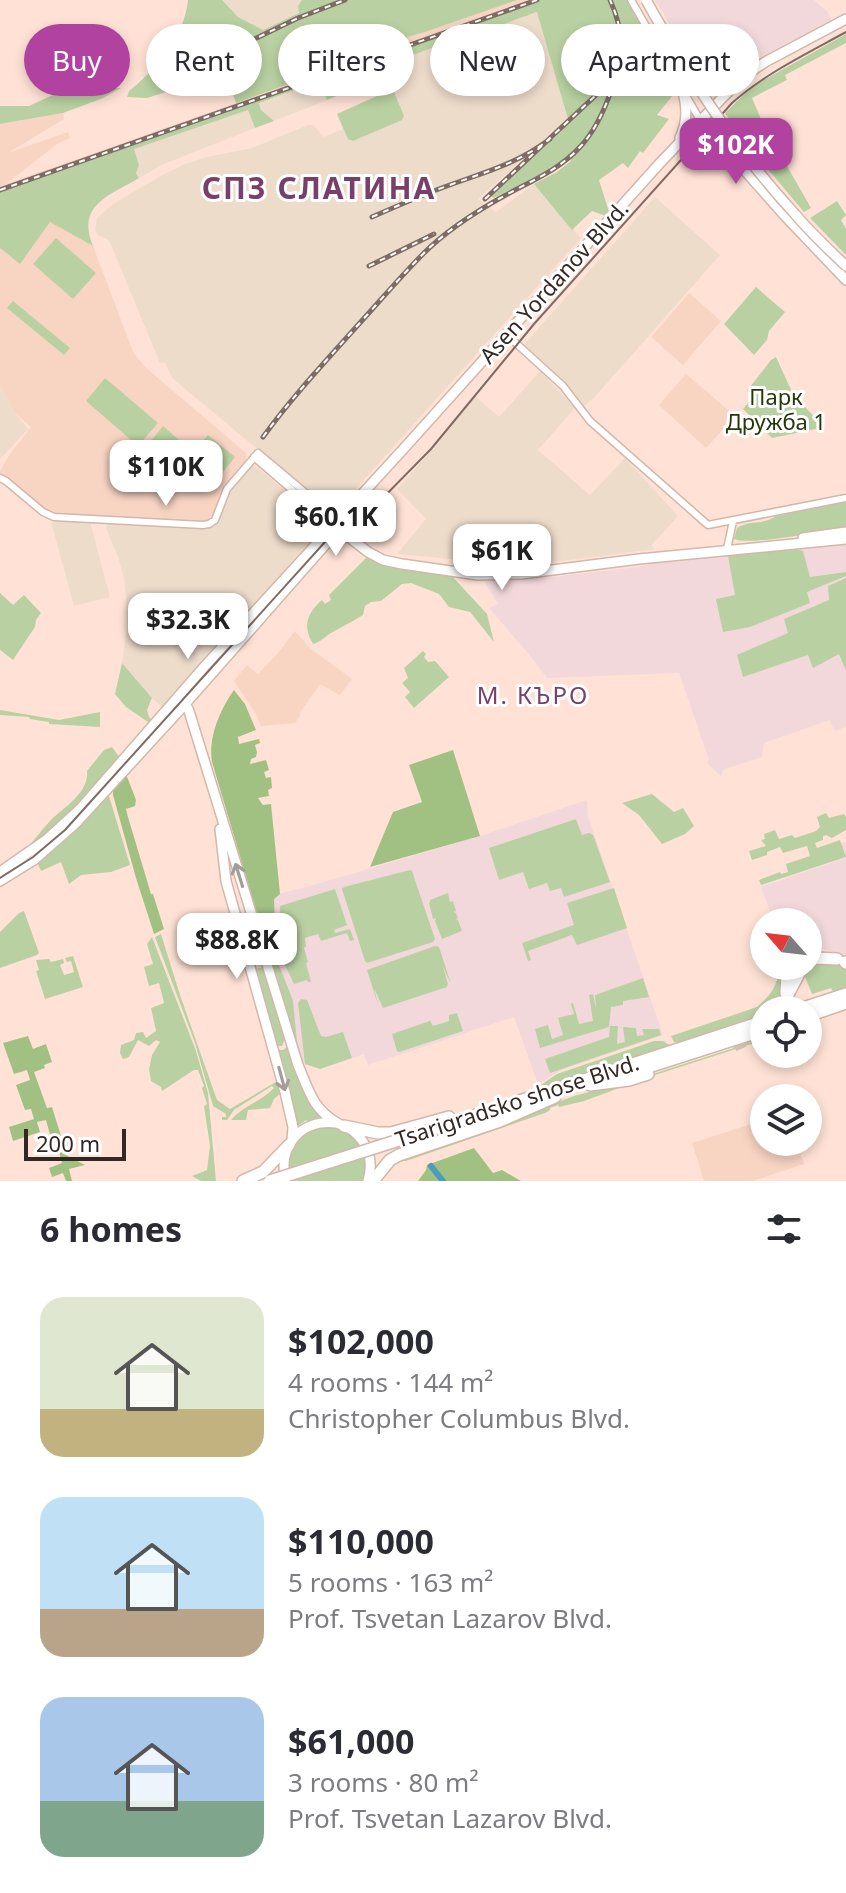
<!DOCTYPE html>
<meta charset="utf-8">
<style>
body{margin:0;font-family:"Noto Sans",sans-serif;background:#f2f2f3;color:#2b2b33;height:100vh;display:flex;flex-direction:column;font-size:30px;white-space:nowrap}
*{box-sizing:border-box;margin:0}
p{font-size:26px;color:#7c7c81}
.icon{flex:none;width:44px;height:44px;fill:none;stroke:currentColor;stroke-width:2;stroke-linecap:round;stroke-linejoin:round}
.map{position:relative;height:1181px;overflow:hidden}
.panel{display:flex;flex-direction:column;background:#fff;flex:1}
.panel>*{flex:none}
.banner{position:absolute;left:24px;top:24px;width:798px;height:72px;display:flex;gap:16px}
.needle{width:52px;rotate:298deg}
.tools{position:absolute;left:750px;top:908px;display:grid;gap:16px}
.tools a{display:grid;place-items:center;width:72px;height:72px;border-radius:50%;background:#fff;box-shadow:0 4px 12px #0003;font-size:40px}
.scale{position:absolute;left:24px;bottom:20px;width:102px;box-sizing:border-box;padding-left:8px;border:4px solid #322722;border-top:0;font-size:22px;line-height:28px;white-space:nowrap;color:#322722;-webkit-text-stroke:6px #fff;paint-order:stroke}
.price{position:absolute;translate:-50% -68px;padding:0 18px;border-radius:16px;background:#fff;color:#222;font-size:26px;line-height:52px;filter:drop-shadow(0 2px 4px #0008)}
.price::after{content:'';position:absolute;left:50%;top:48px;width:24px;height:18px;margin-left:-12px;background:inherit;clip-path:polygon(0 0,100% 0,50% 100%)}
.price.current{background:#b2429f;color:#fff}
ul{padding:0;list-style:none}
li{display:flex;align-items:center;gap:24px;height:200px;padding:0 40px}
li span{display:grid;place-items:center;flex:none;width:224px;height:160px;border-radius:24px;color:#555}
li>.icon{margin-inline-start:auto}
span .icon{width:96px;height:96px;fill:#fffc;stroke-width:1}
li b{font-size:34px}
h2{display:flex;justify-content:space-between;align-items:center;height:96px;padding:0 40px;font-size:34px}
.chip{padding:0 28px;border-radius:36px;background:#fff;box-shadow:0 4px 12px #0003;font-size:28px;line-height:72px}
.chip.current{background:#b2429f;color:#fff}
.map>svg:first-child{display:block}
</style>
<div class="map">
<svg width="846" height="1181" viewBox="0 0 846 1181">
<rect width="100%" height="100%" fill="#ffe2d5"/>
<path fill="#f2d8db" d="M655 0H814L828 12 831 20 758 60 733 77 713 95Z
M846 543V726L837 731 834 730 830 720 764 743 762 757 725 769 722 772V777L708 764 707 761 709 760 679 673 547 678 532 658 489 608 498 604 484 581 562 576 638 567 653 563 672 560 675 562 725 554 728 556Z
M587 800 588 816 663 1035 561 1070 538 1084 514 1017 368 1065 364 1054 320 1069 304 1063 298 1055 290 1031 253 900 310 886 480 836Z
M846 842V957L808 944V922H774L761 887 845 858 841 843Z"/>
<path fill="#eedccb" d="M222 0H302L298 6 300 13 262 30 238 17Z
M538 12 568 119 478 199 496 212 534 184 581 238 334 513 172 378 165 362 160 363 111 245 108 240 98 235 95 230 97 218 113 204 164 174 185 164 207 157 252 148 308 125H314L323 137 343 129 337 114 377 96 374 83 375 78 386 65 464 36 493 28Z
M319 81 327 100 274 121 261 110 259 103Z
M248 110 255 128 164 164 139 178 136 173 133 149Z
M655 197 720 255 594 398 580 410 563 386 521 348Z
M540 371 575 408 538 450 590 495 625 458 678 516 651 546 655 549 547 563H493L397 554 426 519 397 489 438 443 475 396 499 417Z
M0 385 15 413 28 429 0 459Z
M255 466 325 522V528L314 540 303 549 163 708 152 698 122 663 127 627 126 597 124 578 118 557 106 528 108 523 206 529 212 527 219 520 229 490 249 467Z
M51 522H90L110 597 74 606Z"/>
<path fill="#f8d4c3" d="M517 0H540L0 191V124L63 113 64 119 8 153 68 132 70 138 57 144 6 184 333 69 377 52 378 47 425 32Z
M50 222 93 246 133 352 145 367 246 453V460L221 492 211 519 206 522 52 514 46 511 14 483 0 475V471L10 454 31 427 15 413 0 385V248L20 263Z
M689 293 721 321 683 365 651 337Z
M686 374 735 416 706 448 659 405Z
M295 631 310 648 352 679 340 695 320 684 301 711 300 716 295 723 261 726 256 714 234 681 247 665 258 674 277 654Z
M764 1120V1142H797L804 1164 753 1181H704L692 1143Z"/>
<path fill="#b9d1a2" d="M188 0H222L238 17 263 30 299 13 298 6 302 0H517L425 32 378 46V52L236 103 231 89 169 91 147 98 127 97 129 91C157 69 184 37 188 0Z
M540 0H607L610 5 613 3 612 0H627L677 90 657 115 669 119 643 153 640 151 628 168 623 163 599 180 609 212 606 216 592 211 572 230 534 184 557 172 571 161 570 155 556 166 494 198 491 196 563 130 568 119 537 12 493 28 464 36 386 65 375 78 365 83 360 82 354 69 335 77 343 93 327 100 319 81 259 103 261 110 274 121 255 128 248 110 134 149 139 165 136 173 139 178C109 196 76 205 93 246L50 222 20 264 0 248V191Z
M846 34V43L785 75 787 80 752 98 778 159H783L811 208 804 212 761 161 725 113 753 86Z
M72 86 121 88 103 98 63 113 0 124V106H29Z
M384 87 394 92 404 116 402 120 353 141 348 139 337 114 377 96 376 88Z
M837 201 846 215 841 220 846 229V255L810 218Z
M56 238 96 273 73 299 33 264Z
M756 287 785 312 769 331 767 340 754 355 724 324Z
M13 301 70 348 64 355 7 308Z
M776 357 793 394 820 423 821 428 772 438 743 409 753 397 747 391 771 360Z
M105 378 158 423 138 446 86 401Z
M163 426 179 440 159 464 143 451Z
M208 435 235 457 219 477 192 454Z
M846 502V528C825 531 748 546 734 539L737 528C748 520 764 525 776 516Z
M795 549 803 551 810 577 846 572V576L807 592 810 603 750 627 723 632 716 599 735 595 728 556Z
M367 557 388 567 451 575 487 614 494 642 470 612 449 607 439 594 411 583 402 584 381 601 371 602 365 606 363 615C352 622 341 627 331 633 324 637 321 642 313 644 302 626 307 613 322 600L325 604 331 600 329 595Z
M846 578V671L839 654 813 668 808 655 743 677 737 655 788 633 784 619 829 600 828 586Z
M0 593 13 605 24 595 41 613 36 620 35 627 13 660 0 650Z
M423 651 426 654 424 657 428 662 435 661 449 677 414 708 405 697 410 692 402 683 408 678 404 668Z
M122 663 152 698 147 710 149 717 153 721 151 724 126 707 115 694Z
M0 710 59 720 100 712V727L49 724V722L30 719 29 717 0 715Z
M112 747 120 758 68 816 32 847 30 845C37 836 44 827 52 819 66 806 89 792 87 771L104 750Z
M108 793 130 865 111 872 81 875 69 884 61 862 41 871 37 862 69 835Z
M652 794 674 812 683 808 694 826 685 834 662 844 639 815 622 803Z
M826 813 829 818 844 814 846 817V830L832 838 826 835 823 836V840L815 843 817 848 840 840 846 857 761 885 759 880 780 872 781 874 788 872 786 864 810 856 807 846 783 853 780 847 767 852V855L752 860 749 851 766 846 761 840 765 839 764 834 775 830 779 839 792 835 795 838 816 831 820 827 817 817Z
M576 819 582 835 589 833 593 835 610 882 564 897 561 888 550 891 547 883 529 889 523 872 499 880 489 848Z
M410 870 412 871 435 939 433 942 367 963 365 961 342 889 344 887Z
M614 888 627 928 577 945 572 935 528 951 531 960 528 961 522 943 574 925 567 903Z
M335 889 347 925 334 930 335 933 350 929 354 940 350 941 347 933 321 941 318 934 305 938 306 946 304 948 308 962 306 963 311 982H308L307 980 294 984 278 950 281 935 280 906Z
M448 893 450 902 453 901 456 911 454 912 456 913 458 918 456 919 458 920 462 931 442 939 435 921 436 918 433 919 429 903 430 902V900Z
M24 911 39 953 37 955 0 968V932L19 913Z
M259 920 283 975 293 1001 298 1052 290 1031Z
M161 934 180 995 217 1100 230 1109 274 1083 279 1082 282 1092 274 1099 270 1108 248 1110 246 1120H231C243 1106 262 1101 274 1088L272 1086 234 1110 227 1120H222V1117H226V1114L213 1106 195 1043 155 937Z
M152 937 196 1051 208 1093 216 1181H201L192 1176 207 1170 210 1146 204 1106 207 1104 202 1088 204 1086 198 1070H194L162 1091 161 1087 151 1081 149 1069 152 1055 160 1042 156 1040 149 1046 138 1040 129 1057 123 1059 120 1053 121 1045 134 1040 136 1033 143 1032 146 1038 156 1031 151 1008 164 1003 159 983 149 986 144 967 153 964 147 944Z
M435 946 439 947 451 984 443 967 448 984 447 987 383 1008 374 988 379 1008 367 970Z
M73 956 83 987 45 999 36 971 39 970 36 960 49 959 51 962 63 959 64 963 60 965 64 975 74 972 71 961 67 962 65 958Z
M814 961 838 963 846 967V987L833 992 831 988 812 994 803 972 808 965 811 968V964Z
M777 966H782L784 991 776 1010H764V1014L677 1043 674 1042 671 1036 757 1007C769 997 781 983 777 966Z
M264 967 285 1039 282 1046H278L275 1043 255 969Z
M643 978 649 997 623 1001V1005L611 1007 609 1027 540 1048 535 1029 548 1025 552 1039 563 1035 558 1018 574 1014 571 1004 573 1003 579 1024 593 1021 589 995 593 994 596 1009 595 995Z
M301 999 307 1000 321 1036 326 1037 343 1032 352 1058 320 1069 305 1064 298 1003Z
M457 1013 463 1031 399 1052 397 1051 392 1034 430 1021 433 1026 449 1021V1015Z
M610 1026H618L617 1044 625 1042 623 1027 636 1028 637 1036 644 1035 642 1029H659L661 1035 550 1073 545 1059 609 1037Z
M764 1034V1040L652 1076 584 1101 559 1107 558 1105 550 1108V1110L545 1113 406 1161H398L574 1096 631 1081 734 1048V1044Z
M654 1041H663L671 1046 532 1091 557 1074Z
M288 1046 324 1116 307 1121 306 1120 295 1128 277 1050H283Z
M328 1126C359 1131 370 1151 364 1181H291C280 1152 300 1130 328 1126Z"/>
<path fill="#a1c183" d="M234 690 245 704 256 730 238 737 239 744 259 739 260 743 255 745 257 752 256 757 251 759 250 764 266 760 269 770 264 772 266 778 271 777 272 788 268 790 269 796 258 798 263 805 271 804 280 894 274 899 275 926 273 930 269 928 256 910 212 762C208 737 220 710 234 690Z
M453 750 480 836 370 867 393 812 422 802 409 765Z
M126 774 136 800 135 806 126 809 128 817 151 894H153L164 929 154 934 136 878 113 795V788Z
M28 1036 33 1049 46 1044 52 1062 44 1065 45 1068 34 1072 47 1108 52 1107 61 1136 71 1134 73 1141 66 1155 85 1165 69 1169 72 1181H66L63 1173 52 1177 49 1168 62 1163 56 1141 52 1142 46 1120 37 1122 40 1132 13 1141 9 1127 34 1119 31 1109 25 1110 16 1085 30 1080 27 1070 14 1074 3 1043Z
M474 1148 493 1173 502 1170 521 1181H418L426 1170 427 1165Z"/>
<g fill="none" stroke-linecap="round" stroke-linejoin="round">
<path stroke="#4b9bbc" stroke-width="6" d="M431 1166 443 1181"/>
<path stroke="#d6bdb1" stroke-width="11" stroke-dasharray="11 5.5" stroke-linecap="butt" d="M734 1046 762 1034"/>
<g stroke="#d2b7aa" stroke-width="9">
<path id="minor" d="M631 0 700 120
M507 335 563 386 590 421 708 525 846 498
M254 457 334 526
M0 478 6 481 43 512 54 517 203 525 209 524 215 520 227 489 258 453 339 521
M727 549 733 521"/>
</g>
<g stroke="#d2b7aa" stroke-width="12">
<path id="major" d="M700 120 786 217 846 280
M680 138C688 121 687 106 682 88
M336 527 368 552 383 560 402 564 478 575 521 574 639 559 846 539
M803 538 846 532
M462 567 503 569
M182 698 189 711 298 1065C309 1091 313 1110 339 1124
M220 829 226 881 285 1092 293 1127 292 1140
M0 872 46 840 81 808 205 666 407 445 660 163 727 93 745 75 767 61 846 19
M0 881 34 860 76 823 178 712 369 495
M349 1128C368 1141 374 1160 368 1181
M286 1181C277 1147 300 1119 336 1123"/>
</g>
<g stroke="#d2b7aa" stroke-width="14">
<path id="highway" d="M808 961 816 958 837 959
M845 962 846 963
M785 966 787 974 786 993
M782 1006 803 966
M797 1010 846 994
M808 1016 846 1003
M639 1070 764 1030
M590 1085 629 1080 648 1074
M344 1126 378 1133H391L449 1117
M443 1126 764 1021
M243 1181 263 1172 289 1145
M373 1181 390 1160 399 1155 500 1121 555 1097"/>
</g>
<use href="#minor" stroke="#fff" stroke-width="6"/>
<use href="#major" stroke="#fff" stroke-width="9"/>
<use href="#highway" stroke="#fff" stroke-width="11"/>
<path stroke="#7e6c64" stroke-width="2" d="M0 878 33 857 65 830 334 532 369 512 431 449 534 324 732 103C766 73 806 54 846 32"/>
<g stroke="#7e6c64" stroke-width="5">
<path id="rail" d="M205 63 298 18 345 0
M0 190 537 0
M485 199 595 96
M372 217C397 206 422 195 447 186 485 172 517 164 550 139
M369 266 434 234
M263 437C292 397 325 362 358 325 380 301 401 276 424 253 446 231 477 211 504 196 531 181 559 170 580 147 595 131 605 109 612 88 624 57 624 30 610 0"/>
</g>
<use href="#rail" stroke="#fff" stroke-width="2" stroke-dasharray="6" stroke-linecap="butt"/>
<g stroke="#d2b7aa" stroke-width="12" stroke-linecap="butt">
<path id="major-bridge" d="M646 0C688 75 735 149 794 213 810 232 828 249 846 266"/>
</g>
<g stroke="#d2b7aa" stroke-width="14" stroke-linecap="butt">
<path id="highway-bridge" d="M270 1181 443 1126"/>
</g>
<use href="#major-bridge" stroke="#fff" stroke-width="9"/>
<use href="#highway-bridge" stroke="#fff" stroke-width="11"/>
</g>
<defs><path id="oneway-shaft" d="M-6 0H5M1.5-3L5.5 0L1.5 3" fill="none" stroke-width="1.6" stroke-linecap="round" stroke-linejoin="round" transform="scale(2)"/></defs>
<g stroke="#a39e9c">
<use href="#oneway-shaft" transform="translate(239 875) rotate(-107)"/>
<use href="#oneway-shaft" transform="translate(282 1079) rotate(75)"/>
</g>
<g text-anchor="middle" stroke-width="6" stroke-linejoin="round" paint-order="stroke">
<g font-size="22" fill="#322722" stroke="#fff">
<text transform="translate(554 282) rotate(-48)" y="8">Asen Yordanov Blvd.</text>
<text transform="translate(517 1101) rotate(-18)" y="8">Tsarigradsko shose Blvd.</text>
</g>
<g font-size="22" fill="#24380a" stroke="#fff">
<text x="776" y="405">Парк<tspan x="776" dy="25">Дружба 1</tspan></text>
</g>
<g font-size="24" letter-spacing="2" fill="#783f6c" stroke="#fff">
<text x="533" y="704">М. КЪРО</text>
</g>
<g font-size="30" font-weight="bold" letter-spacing="2" fill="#783f6c" stroke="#fff">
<text x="319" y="199">СПЗ СЛАТИНА</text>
</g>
</g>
</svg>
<div class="tools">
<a><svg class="needle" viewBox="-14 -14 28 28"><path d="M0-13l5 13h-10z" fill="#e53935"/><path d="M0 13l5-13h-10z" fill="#7c7c81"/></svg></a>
<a><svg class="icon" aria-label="locate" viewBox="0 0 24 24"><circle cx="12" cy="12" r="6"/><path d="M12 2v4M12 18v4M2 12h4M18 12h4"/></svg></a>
<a><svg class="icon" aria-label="layers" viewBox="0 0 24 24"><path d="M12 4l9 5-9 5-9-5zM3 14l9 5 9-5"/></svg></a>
</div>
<div class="scale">200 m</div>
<b class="price current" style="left:736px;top:186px">$102K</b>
<b class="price" style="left:166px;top:508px">$110K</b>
<b class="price" style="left:336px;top:558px">$60.1K</b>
<b class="price" style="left:502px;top:592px">$61K</b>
<b class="price" style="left:188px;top:661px">$32.3K</b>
<b class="price" style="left:237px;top:981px">$88.8K</b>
<div class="banner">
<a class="chip current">Buy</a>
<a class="chip">Rent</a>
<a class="chip">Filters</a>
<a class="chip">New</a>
<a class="chip">Apartment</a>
</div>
</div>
<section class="panel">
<h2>6 homes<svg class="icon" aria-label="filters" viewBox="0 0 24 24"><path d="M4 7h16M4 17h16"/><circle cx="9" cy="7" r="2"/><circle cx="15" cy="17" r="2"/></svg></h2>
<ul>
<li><span style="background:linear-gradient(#dfe7d0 70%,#c2b280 0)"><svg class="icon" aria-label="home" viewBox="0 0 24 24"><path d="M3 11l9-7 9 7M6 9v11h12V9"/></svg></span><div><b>$102,000</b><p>4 rooms · 144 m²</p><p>Christopher Columbus Blvd.</p></div></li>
<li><span style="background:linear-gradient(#bfe0f5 70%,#b9a48a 0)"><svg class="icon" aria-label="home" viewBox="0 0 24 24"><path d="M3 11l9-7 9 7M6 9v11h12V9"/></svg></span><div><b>$110,000</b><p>5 rooms · 163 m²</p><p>Prof. Tsvetan Lazarov Blvd.</p></div></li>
<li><span style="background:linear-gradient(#a9c7e8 65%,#7fa58c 0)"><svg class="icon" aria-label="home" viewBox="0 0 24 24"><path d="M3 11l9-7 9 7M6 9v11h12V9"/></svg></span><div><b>$61,000</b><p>3 rooms · 80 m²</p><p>Prof. Tsvetan Lazarov Blvd.</p></div></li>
</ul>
</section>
